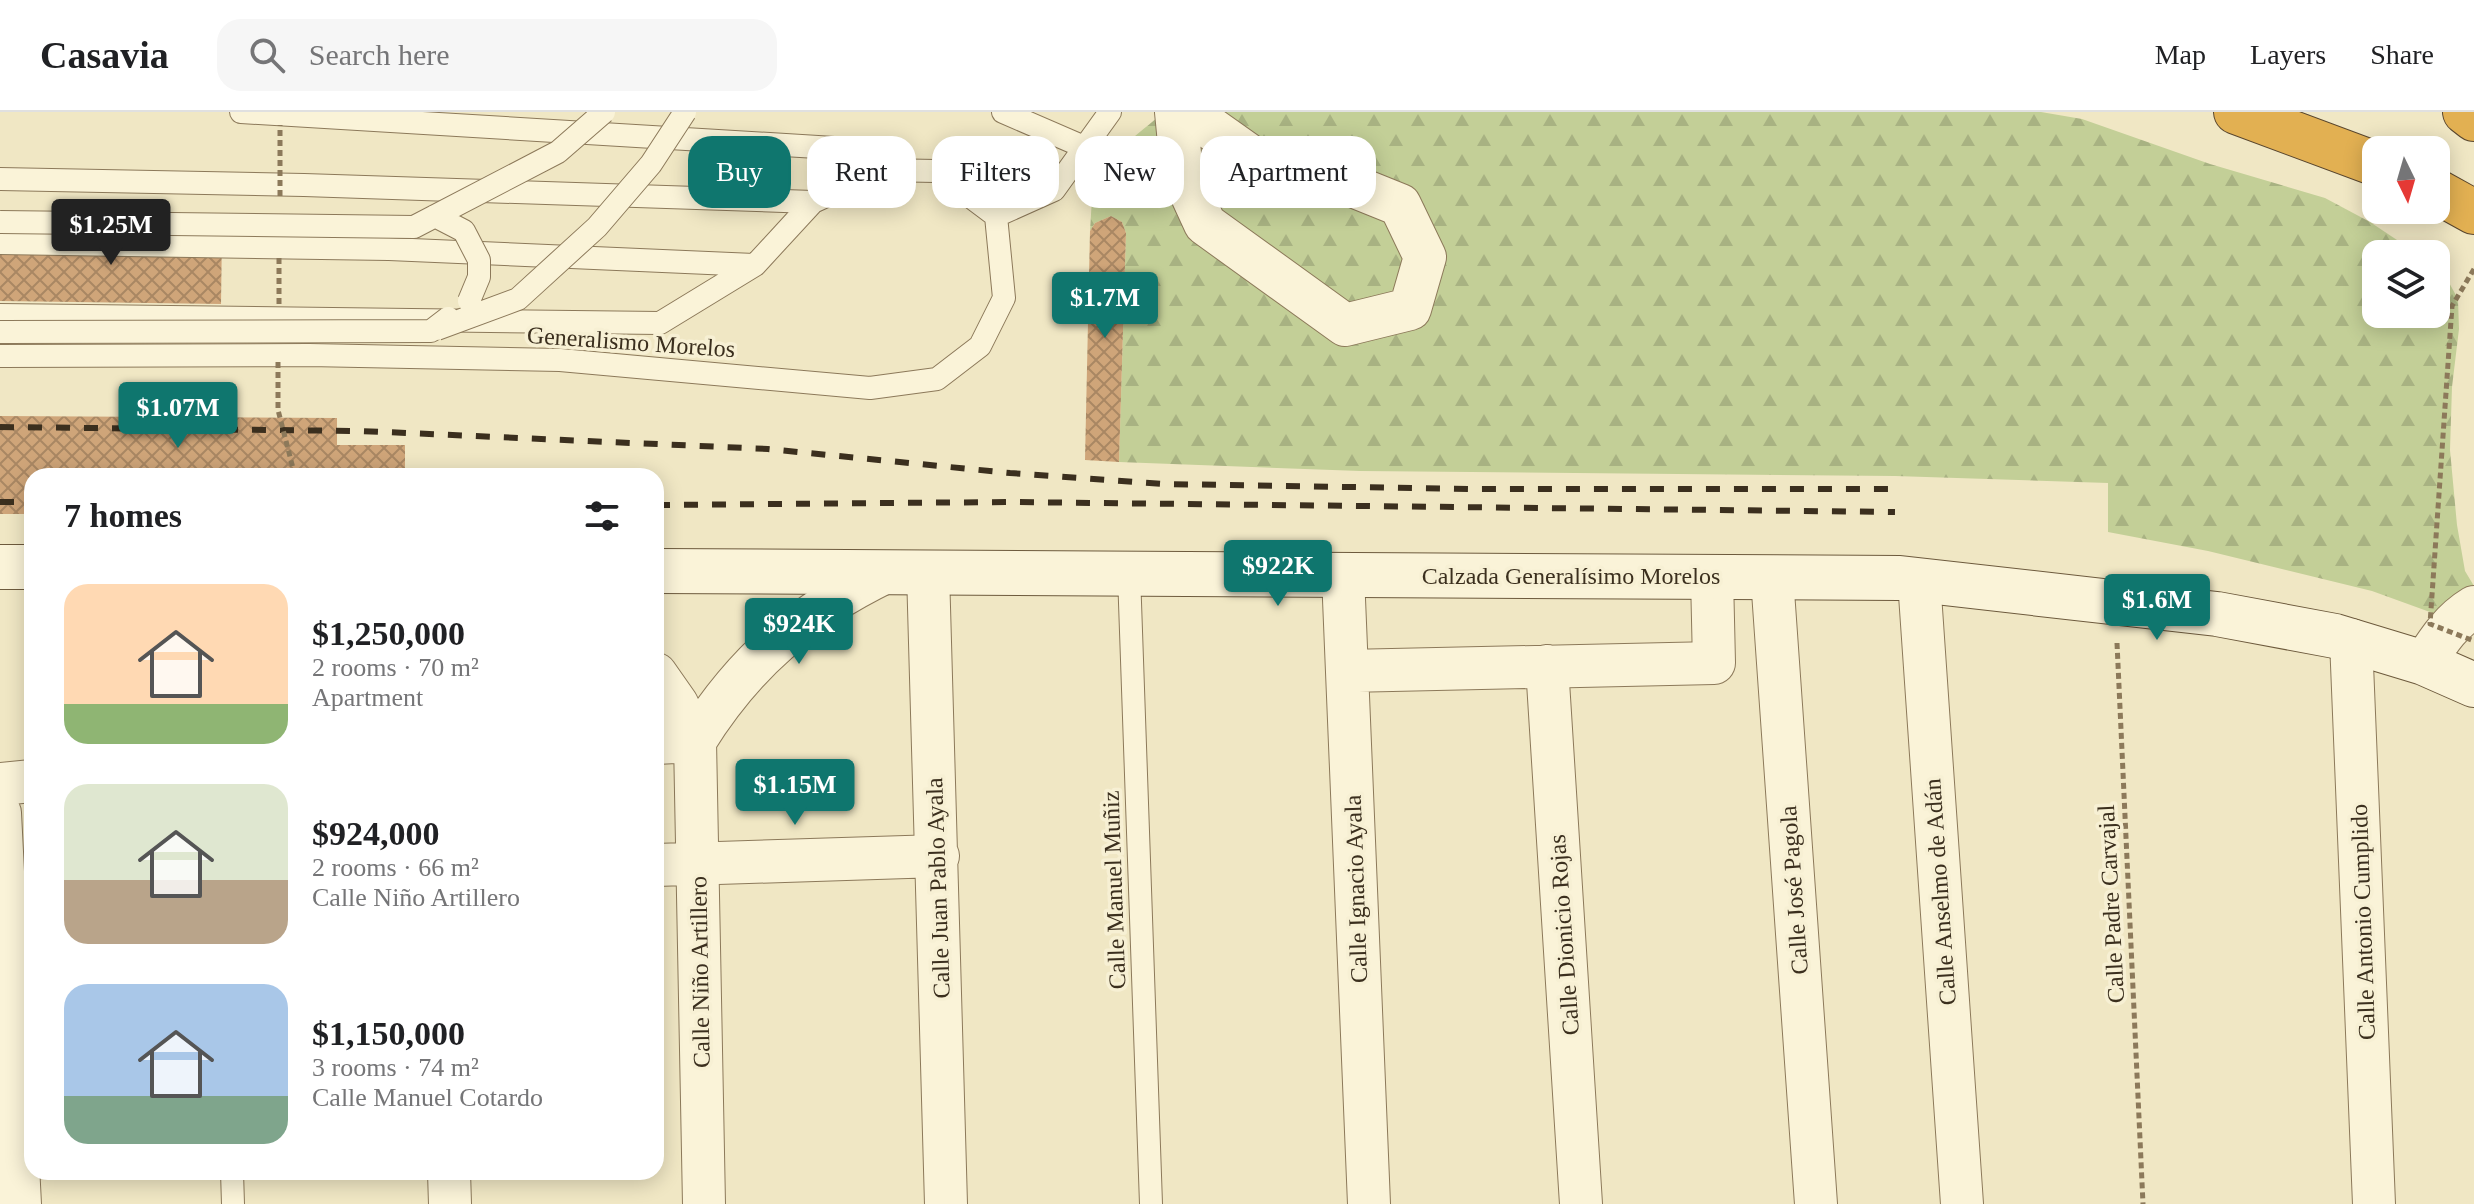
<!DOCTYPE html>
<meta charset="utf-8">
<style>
body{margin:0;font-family:Georgia,serif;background:#f6f6f6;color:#202124;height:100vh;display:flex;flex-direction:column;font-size:30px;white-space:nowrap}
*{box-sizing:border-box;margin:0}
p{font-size:26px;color:#757577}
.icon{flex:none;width:44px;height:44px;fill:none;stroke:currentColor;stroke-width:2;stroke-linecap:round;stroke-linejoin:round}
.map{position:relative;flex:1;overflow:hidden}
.side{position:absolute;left:24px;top:356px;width:640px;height:712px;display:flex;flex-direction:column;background:#fff;border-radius:24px;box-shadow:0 4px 20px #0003}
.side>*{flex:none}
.banner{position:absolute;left:688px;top:24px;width:760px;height:72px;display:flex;gap:16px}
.needle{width:52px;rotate:175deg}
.tools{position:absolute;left:2362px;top:24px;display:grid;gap:16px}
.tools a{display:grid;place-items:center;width:88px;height:88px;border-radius:16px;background:#fff;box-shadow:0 4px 20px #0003;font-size:40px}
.price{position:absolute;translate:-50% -68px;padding:0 18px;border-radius:8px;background:#0f766e;color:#fff;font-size:26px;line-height:52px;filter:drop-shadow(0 2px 4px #0008)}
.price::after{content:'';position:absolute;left:50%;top:48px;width:24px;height:18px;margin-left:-12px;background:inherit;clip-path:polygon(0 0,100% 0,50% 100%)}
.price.selected{background:#222;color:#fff}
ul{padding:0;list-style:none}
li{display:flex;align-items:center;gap:24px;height:200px;padding:0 40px}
li span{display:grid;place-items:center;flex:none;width:224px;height:160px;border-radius:24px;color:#555}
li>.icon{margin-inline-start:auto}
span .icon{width:96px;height:96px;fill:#fffc;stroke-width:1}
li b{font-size:34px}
h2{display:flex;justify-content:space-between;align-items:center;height:96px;padding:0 40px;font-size:34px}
.pill{padding:0 28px;border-radius:24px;background:#fff;box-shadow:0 4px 20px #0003;font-size:28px;line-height:72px}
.pill.selected{background:#0f766e;color:#fff}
header{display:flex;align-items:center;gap:48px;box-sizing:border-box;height:112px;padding:0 40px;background:#fff;border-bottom:2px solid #e0e0e0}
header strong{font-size:38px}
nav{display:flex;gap:44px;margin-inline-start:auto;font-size:28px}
.search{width:560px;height:72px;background:#f6f6f6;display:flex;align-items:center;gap:20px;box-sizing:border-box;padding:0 28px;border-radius:24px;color:#757577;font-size:30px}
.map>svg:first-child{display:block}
</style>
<header>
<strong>Casavia</strong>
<div class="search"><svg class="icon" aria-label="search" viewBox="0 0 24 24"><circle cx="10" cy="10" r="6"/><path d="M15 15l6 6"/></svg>Search here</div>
<nav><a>Map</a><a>Layers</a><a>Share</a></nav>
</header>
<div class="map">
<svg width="2474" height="1092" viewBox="0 0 2474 1092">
<defs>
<pattern id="forest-firs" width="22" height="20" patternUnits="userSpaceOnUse" patternTransform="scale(2)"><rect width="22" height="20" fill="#c3cf97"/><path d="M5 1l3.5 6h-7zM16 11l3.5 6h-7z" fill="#a8b282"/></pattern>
<pattern id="building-cross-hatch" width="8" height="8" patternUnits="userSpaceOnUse" patternTransform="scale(2)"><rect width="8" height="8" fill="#cfa579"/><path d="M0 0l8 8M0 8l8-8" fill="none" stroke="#a98763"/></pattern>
</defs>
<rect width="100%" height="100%" fill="#f0e7c4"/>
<path fill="url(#forest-firs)" d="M1164 0H2041L2082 7 2210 52 2325 86 2370 110 2418 142H2376V202H2436V156L2447 167 2458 187 2459 217 2452 275 2450 338 2457 413 2465 459 2474 474V516L2372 479 2208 439 2108 420V371L1895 364 1360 359 1119 350 1126 121 1122 110 1111 104 1095 111 1090 119C1091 107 1091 93 1093 81 1101 46 1139 22 1164 0Z"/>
<path fill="url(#building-cross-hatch)" d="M1111 104 1122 110 1126 121 1119 350 1085 348 1090 119 1095 111Z
M0 118 222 121 221 192 0 189Z
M0 304 337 306V333H405V364H32V402H0Z"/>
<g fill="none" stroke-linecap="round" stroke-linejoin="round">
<g stroke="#8c795a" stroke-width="24">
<path id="lane" d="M1003 0 1084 35
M0 67 304 73 813 90
M996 104 1054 78 1110 0
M0 131 389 137 754 153
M0 203 660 211 755 153 813 90 882 58
M0 244 309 243 560 248 870 276 937 267 980 234 1004 186 996 104 936 59 882 58 834 36 241 0
M1129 462 1151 1092
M232 1060 233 1092"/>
</g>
<g stroke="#8c795a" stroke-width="44">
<path id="street" d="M1176 0 1182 62 1205 112 1345 213 1410 197 1425 145 1400 93 1338 68 1260 51 1188 0
M928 460 946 1092
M1343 463 1369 1092
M1772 465 1816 1092
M1919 468 1962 1092
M2351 528 2374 1092
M2424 551C2439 528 2451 509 2474 495
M1547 554 1581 1092
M1347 559 1714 551 1712 465
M656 562 677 592 695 629 704 1092
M695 629C745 549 802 501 886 460
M656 631 695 629
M0 672 32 669
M0 701 20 1092
M656 753 938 744
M449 1060 450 1092"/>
</g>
<g stroke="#6d5a3d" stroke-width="46">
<path id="secondary" d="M0 455H32
M656 459 1900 466 2217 502 2335 524 2424 551 2474 573"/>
</g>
<g stroke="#59462e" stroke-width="46">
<path id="highway" d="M2236 0 2376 52
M2465 0 2474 7
M2436 79 2474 100"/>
</g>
<path stroke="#8c795a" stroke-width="5" stroke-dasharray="6 4" stroke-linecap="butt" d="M2117 531 2143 1092"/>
<use href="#lane" stroke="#faf3d8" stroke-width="22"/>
<use href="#street" stroke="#faf3d8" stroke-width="42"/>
<use href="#secondary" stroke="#faf3d8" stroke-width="44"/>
<use href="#highway" stroke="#e2b052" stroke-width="44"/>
<path stroke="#3b2f1e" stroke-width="6" stroke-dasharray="14 14" stroke-linecap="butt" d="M0 315 361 319 768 337 1010 361 1164 372 1473 377H1894
M0 390H32
M656 393 1009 390 1895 400"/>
<g stroke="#8c795a" stroke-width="24" stroke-linecap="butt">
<path id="lane-bridge" d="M435 104 464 119 479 148V165L469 189
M0 110 414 115 558 40 604 0
M437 217 518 187 597 115 651 52 685 0
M0 220 431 219 448 206"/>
</g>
<path stroke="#8c795a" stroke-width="5" stroke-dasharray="6 4" stroke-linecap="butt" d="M280 84V13
M2474 157 2452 194 2430 512 2474 529
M279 192V142
M278 250V298L295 364"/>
<use href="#lane-bridge" stroke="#faf3d8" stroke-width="22"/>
</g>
<g text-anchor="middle" stroke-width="7" stroke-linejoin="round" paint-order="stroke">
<g font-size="24" fill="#3b2f1e" stroke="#f7f0d4">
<text transform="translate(631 230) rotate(4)" y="8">Generalismo Morelos</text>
<text x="1571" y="472">Calzada Generalísimo Morelos</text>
<text transform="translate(938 776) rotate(-92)" y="8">Calle Juan Pablo Ayala</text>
<text transform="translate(1356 777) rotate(-92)" y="8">Calle Ignacio Ayala</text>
<text transform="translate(1114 778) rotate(-92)" y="8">Calle Manuel Muñiz</text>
<text transform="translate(1794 778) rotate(-94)" y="8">Calle José Pagola</text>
<text transform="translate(1940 780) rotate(-94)" y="8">Calle Anselmo de Adán</text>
<text transform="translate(2111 792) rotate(-93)" y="8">Calle Padre Carvajal</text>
<text transform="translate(2363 810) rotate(-92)" y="8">Calle Antonio Cumplido</text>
<text transform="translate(1564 823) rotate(-94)" y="8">Calle Dionicio Rojas</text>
<text transform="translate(700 860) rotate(-91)" y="8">Calle Niño Artillero</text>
</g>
</g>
</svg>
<div class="tools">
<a><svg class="needle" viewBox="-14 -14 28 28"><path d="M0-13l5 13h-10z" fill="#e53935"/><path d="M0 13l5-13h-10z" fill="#757577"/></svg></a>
<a><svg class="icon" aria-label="layers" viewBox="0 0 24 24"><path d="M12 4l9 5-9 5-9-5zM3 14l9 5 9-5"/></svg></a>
</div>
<b class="price selected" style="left:111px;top:155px">$1.25M</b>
<b class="price" style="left:1105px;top:228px">$1.7M</b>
<b class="price" style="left:178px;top:338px">$1.07M</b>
<b class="price" style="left:1278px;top:496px">$922K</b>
<b class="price" style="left:2157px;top:530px">$1.6M</b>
<b class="price" style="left:799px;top:554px">$924K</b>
<b class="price" style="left:795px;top:715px">$1.15M</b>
<div class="banner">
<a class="pill selected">Buy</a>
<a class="pill">Rent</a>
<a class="pill">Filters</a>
<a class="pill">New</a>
<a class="pill">Apartment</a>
</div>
<section class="side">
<h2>7 homes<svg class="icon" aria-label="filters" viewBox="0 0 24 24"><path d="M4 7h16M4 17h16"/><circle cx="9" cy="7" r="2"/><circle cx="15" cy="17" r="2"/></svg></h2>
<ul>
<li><span style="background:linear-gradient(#ffd9b3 75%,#8fb573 0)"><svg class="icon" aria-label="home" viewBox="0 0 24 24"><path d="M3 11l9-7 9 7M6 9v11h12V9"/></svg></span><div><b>$1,250,000</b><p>2 rooms · 70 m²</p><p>Apartment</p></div></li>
<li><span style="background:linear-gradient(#dfe7d0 60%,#b9a48a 0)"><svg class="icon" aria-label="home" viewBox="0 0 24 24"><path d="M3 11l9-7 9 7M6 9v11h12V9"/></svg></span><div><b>$924,000</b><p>2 rooms · 66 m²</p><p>Calle Niño Artillero</p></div></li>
<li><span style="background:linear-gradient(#a9c7e8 70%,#7fa58c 0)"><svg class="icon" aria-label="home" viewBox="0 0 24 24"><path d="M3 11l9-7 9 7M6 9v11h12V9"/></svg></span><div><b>$1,150,000</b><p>3 rooms · 74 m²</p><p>Calle Manuel Cotardo</p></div></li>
</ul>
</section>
</div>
